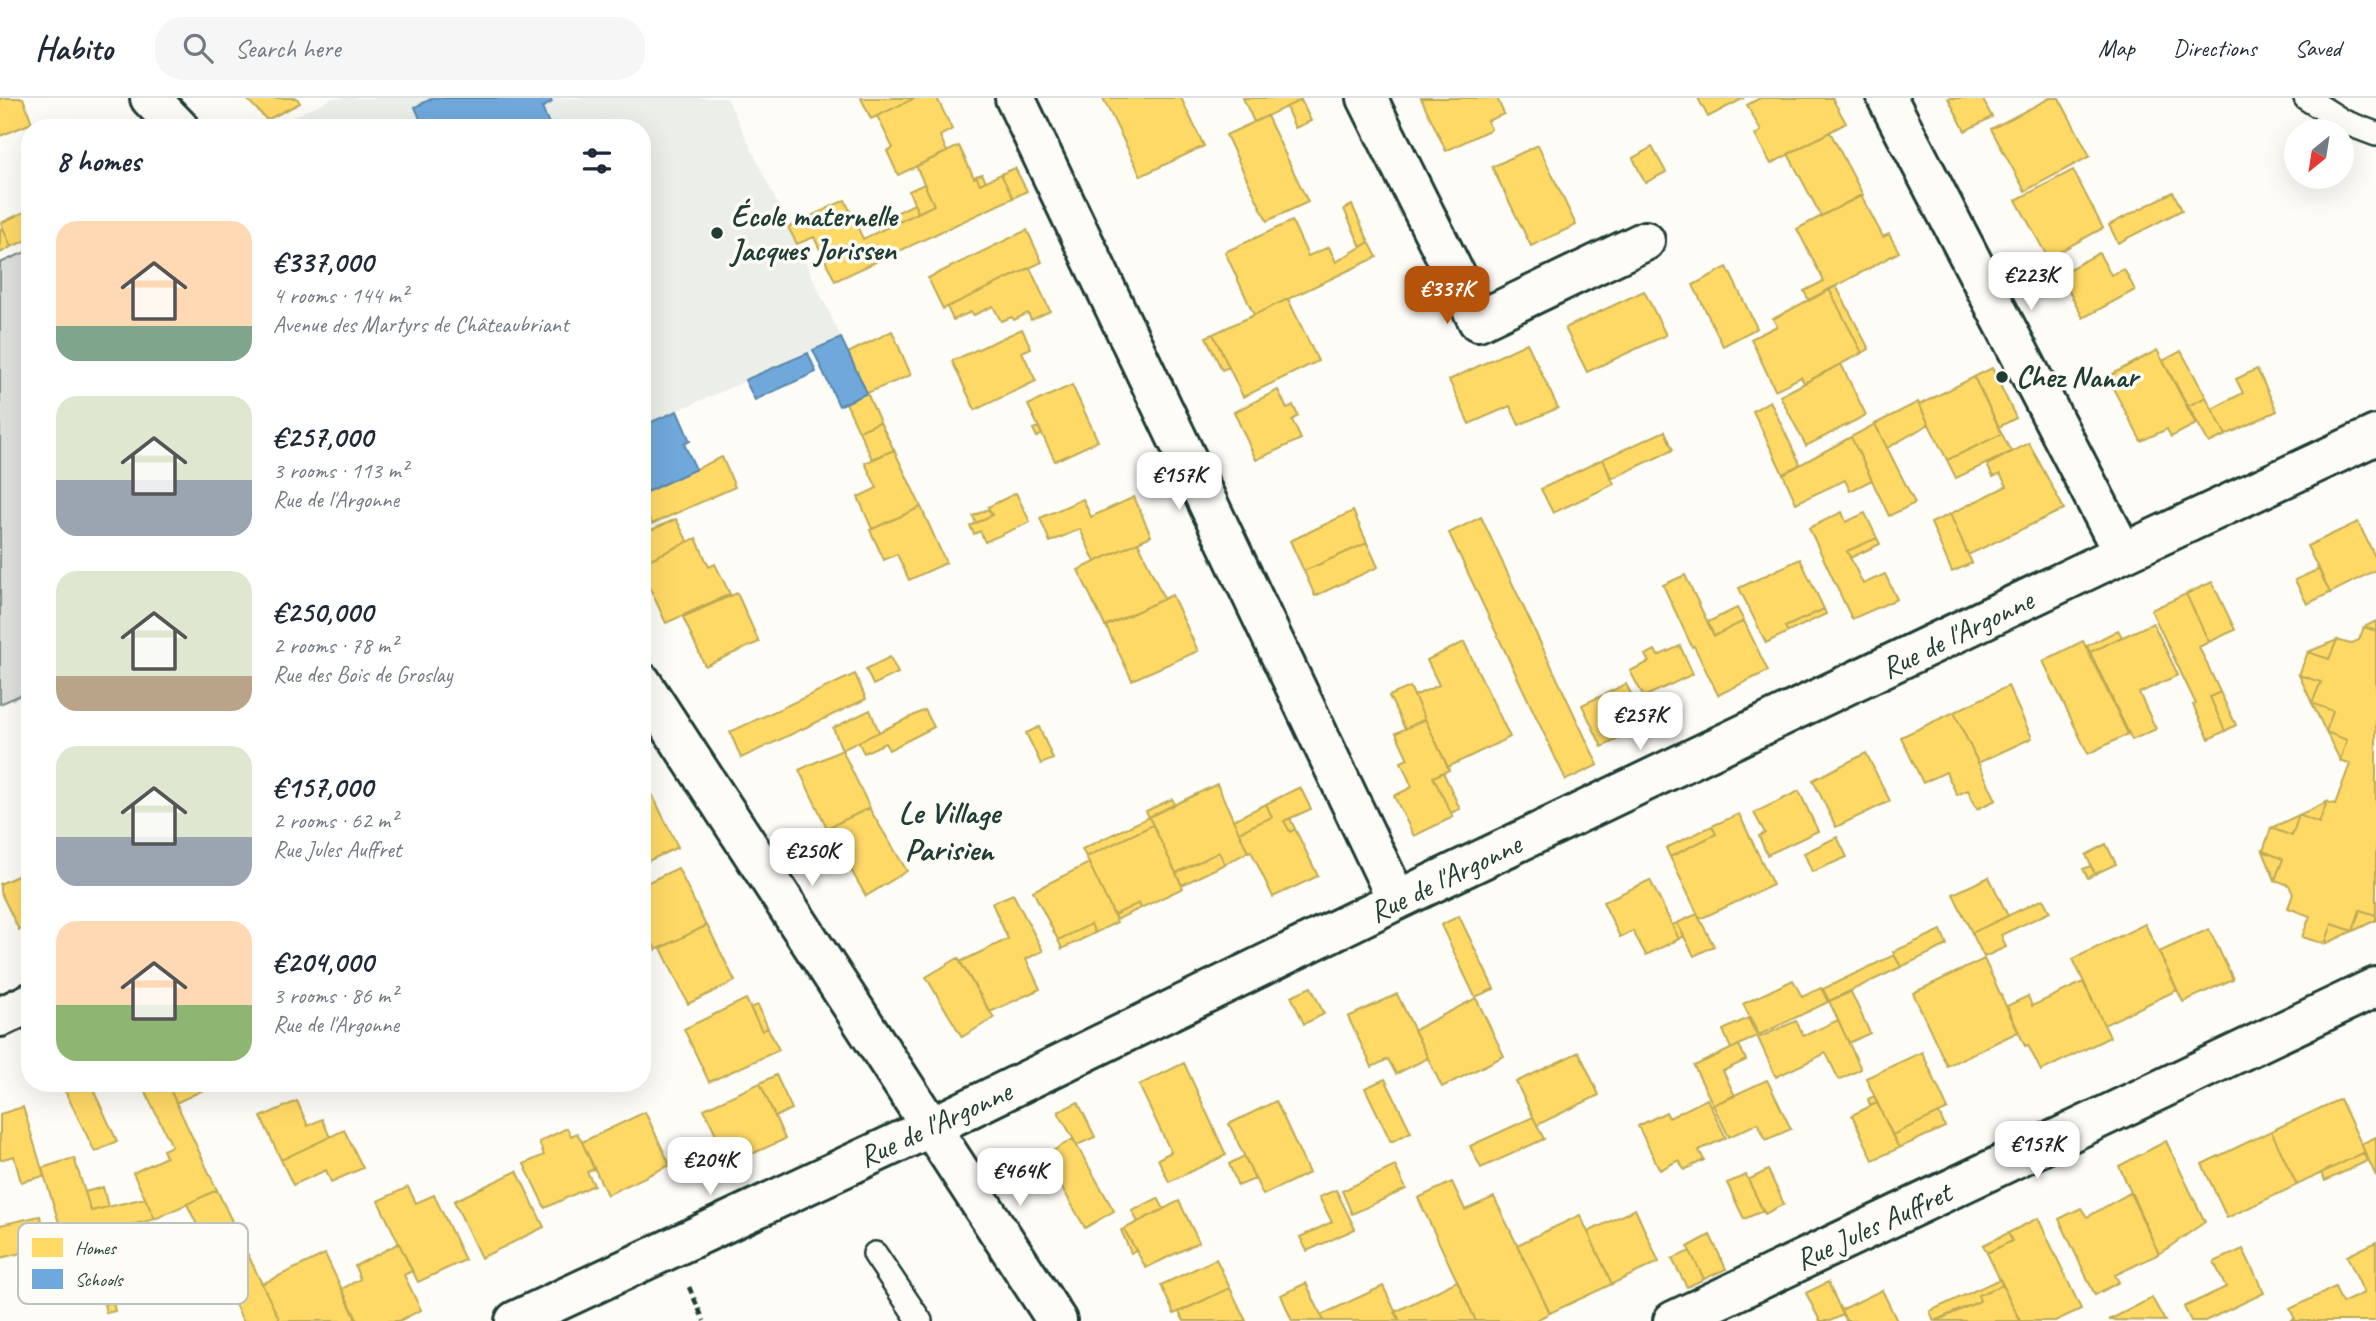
<!DOCTYPE html>
<meta charset="utf-8">
<style>
body{margin:0;font-family:Caveat,sans-serif;background:#f6f6f7;color:#1f2937;height:100vh;display:flex;flex-direction:column;font-size:26px;white-space:nowrap}
*{box-sizing:border-box;margin:0}
p{font-size:23px;color:#747a83}
.icon{flex:none;width:38px;height:38px;fill:none;stroke:currentColor;stroke-width:2;stroke-linecap:round;stroke-linejoin:round}
.map{position:relative;flex:1;overflow:hidden}
.sheet{position:absolute;left:21px;top:21px;width:630px;height:973px;display:flex;flex-direction:column;background:#fff;border-radius:28px;box-shadow:0 7px 28px #0002}
.sheet>*{flex:none}
.needle{width:46px;rotate:210deg}
.controls{position:absolute;left:2284px;top:21px;display:grid;gap:14px}
.controls a{display:grid;place-items:center;width:70px;height:70px;border-radius:50%;background:#fff;box-shadow:0 7px 28px #0002;font-size:35px}
.price{position:absolute;translate:-50% -60px;padding:0 16px;border-radius:14px;background:#fff;color:#222;font-size:23px;line-height:46px;filter:drop-shadow(0 2px 4px #0008)}
.price::after{content:'';position:absolute;left:50%;top:42px;width:21px;height:16px;margin-left:-10px;background:inherit;clip-path:polygon(0 0,100% 0,50% 100%)}
.price.current{background:#b45309;color:#fff}
ul{padding:0;list-style:none}
li{display:flex;align-items:center;gap:21px;height:175px;padding:0 35px}
li span{display:grid;place-items:center;flex:none;width:196px;height:140px;border-radius:21px;color:#555}
li>.icon{margin-inline-start:auto}
span .icon{width:84px;height:84px;fill:#fffc;stroke-width:1}
li b{font-size:30px}
h2{display:flex;justify-content:space-between;align-items:center;height:84px;padding:0 35px;font-size:30px}
header{display:flex;align-items:center;gap:42px;box-sizing:border-box;height:98px;padding:0 35px;background:#fff;border-bottom:2px solid #e0e1e3}
header strong{font-size:33px}
nav{display:flex;gap:38px;margin-inline-start:auto;font-size:24px}
.search{width:490px;height:63px;background:#f6f6f7;display:flex;align-items:center;gap:18px;box-sizing:border-box;padding:0 24px;border-radius:28px;color:#747a83;font-size:26px}
.map>svg:first-child{display:block}
</style>
<header>
<strong>Habito</strong>
<div class="search"><svg class="icon" aria-label="search" viewBox="0 0 24 24"><circle cx="10" cy="10" r="6"/><path d="M15 15l6 6"/></svg>Search here</div>
<nav><a>Map</a><a>Directions</a><a>Saved</a></nav>
</header>
<div class="map">
<svg width="2376" height="1223" viewBox="0 0 2376 1223">
<rect width="100%" height="100%" fill="#fdfcf7"/>
<filter id="ink" filterUnits="userSpaceOnUse"><feTurbulence type="fractalNoise" baseFrequency=".0143" numOctaves="2"/><feDisplacementMap in="SourceGraphic" scale="14" xChannelSelector="R" yChannelSelector="G"/><feConvolveMatrix kernelMatrix="1 2 1 2 8 2 1 2 1" color-interpolation-filters="sRGB"/></filter>
<g filter="url(#ink)">
<path fill="#eceee9" d="M333 0H727L842 241 642 328V30H270Z"/>
<path fill="#dde0db" stroke="#7e8e88" stroke-width="2" d="M30 152V593L0 606V165Z"/>
<path fill="#ffd966" stroke="#bcaa57" stroke-width="2" d="M0 0H23L32 25 0 38Z
M246 0H297L300 5 267 22Z
M861 0H915L871 21Z
M915 0H937L952 31 940 38 947 54 898 77 887 53 893 50 877 18Z
M1103 0H1181L1204 48 1141 78Z
M1243 0H1300L1301 2 1254 24Z
M1421 0H1497L1504 16 1487 23 1491 31 1446 53Z
M1698 0H1744L1708 19Z
M1760 0H1832L1846 25 1771 66 1755 37 1761 33 1747 7Z
M1948 0H1982L1992 19 1965 33Z
M2050 0H2059L2090 58 2025 93 1991 31Z
M1301 2 1311 23 1295 30 1286 9Z
M1267 18 1308 104 1267 123 1226 37Z
M1830 34 1863 97 1821 118 1788 56Z
M1538 47 1576 127 1531 148 1492 69Z
M959 48 974 80 976 78 980 86 1001 76 1013 100 835 183 814 139 797 146 788 129 845 102 863 141 934 107 916 68Z
M1652 49 1666 74 1645 85 1633 60Z
M1015 70 1027 93 1013 100 1001 76Z
M2073 72 2103 130 2048 160 2016 102Z
M982 76 986 83 980 86 976 78Z
M924 86 934 107 918 115 909 93Z
M2173 94 2182 112 2118 145 2109 127Z
M1861 97 1883 139 1889 136 1899 154 1809 203 1804 193 1824 183 1797 131Z
M914 106 918 115 895 126 890 118Z
M1352 107 1369 144 1361 149 1344 111Z
M30 111V141L11 149 1 125Z
M1292 123 1308 158 1329 149 1336 164 1369 144 1377 159 1254 217 1225 154Z
M3 130 11 149 0 155V131Z
M1027 132 1042 164 943 211 928 180Z
M2099 155 2111 177 2124 171 2135 192 2083 220 2060 176Z
M1727 169 1757 230 1723 248 1693 187Z
M1030 170 1050 213 1031 222 1028 215 1014 222 1012 219 1001 223 993 208 974 217 971 214 953 222 947 209Z
M1836 188 1869 251 1862 255 1829 191Z
M1829 191 1862 255 1804 285 1801 279 1775 292 1751 241 1777 228 1773 221Z
M1644 193 1666 237 1587 274 1565 230Z
M1288 201 1318 263 1243 299 1213 236Z
M1022 231 1031 250 1022 254 1036 283 975 312 952 263Z
M892 233 911 277 867 295 848 255Z
M1213 236 1229 269 1222 272 1206 239Z
M1527 245 1558 310 1519 327 1510 308 1469 326 1449 282Z
M2157 252 2196 326 2171 339 2167 331 2141 343 2107 279Z
M2181 253 2206 299 2188 308 2163 263Z
M1841 266 1866 317 1806 348 1780 298Z
M1992 270 2016 320 1999 329 1974 279Z
M2257 271 2277 313 2226 337 2212 311 2243 295 2236 281Z
M1974 279 2002 336 1947 362 1919 307Z
M1072 287 1098 343 1055 363 1028 307Z
M1278 292 1287 311 1293 307 1298 318 1292 322 1301 341 1256 362 1234 314Z
M867 295 880 324 859 333 846 305Z
M2206 299 2226 337 2209 345 2188 308Z
M1770 303 1800 366 1783 376 1753 313Z
M1918 304 1929 326 1887 350 1875 326Z
M880 324 894 352 872 361 859 333Z
M1875 326 1915 405 1889 418 1851 339Z
M1038 329 1042 336 1037 339 1033 331Z
M1665 333 1673 352 1611 381 1603 361Z
M2002 336 2011 354 1956 380 1947 362Z
M1851 339 1872 382 1850 393 1845 382 1796 405 1783 376Z
M2029 345 2064 411 1968 457 1950 416 2007 388 2000 376 1993 379 1987 367Z
M894 352 921 409 872 431 858 399 877 390 865 365Z
M722 359 735 389 652 426 642 406V396Z
M1603 361 1614 386 1553 415 1541 391Z
M1016 395 1030 424 985 444 980 433 974 436 970 428 992 417 988 409Z
M1134 399 1151 438 1095 464 1080 431 1050 444 1040 420 1083 401 1091 419Z
M921 409 946 465 909 482 897 456 884 462 870 432Z
M988 411 992 417 976 425 973 418Z
M1353 413 1367 445 1304 473 1290 443Z
M1842 414 1846 424 1865 415 1877 440 1847 453 1863 486 1885 476 1897 501 1852 521 1809 430Z
M1950 416 1972 465 1952 474 1931 425Z
M1481 419 1598 667 1566 682 1449 435Z
M676 421 688 444 642 465V436Z
M2358 424 2376 461V472L2330 495 2307 448Z
M696 440 709 469 715 466 730 496 666 525 642 473V465Z
M1877 440 1880 446 1850 460 1847 453Z
M1138 444 1164 501 1105 528 1078 472Z
M1367 445 1378 469 1315 498 1304 473Z
M1800 461 1824 511 1785 529 1788 534 1766 545 1739 490Z
M2319 471 2330 495 2307 506 2295 482Z
M1685 477 1714 538 1744 523 1768 573 1718 597 1694 548 1692 549 1663 487Z
M2212 484 2235 532 2209 544 2186 496Z
M737 495 759 544 705 568 683 519Z
M2186 496 2209 544 2199 549 2220 594 2210 599 2225 633 2209 641 2193 607 2196 606 2151 512Z
M1172 497 1198 553 1132 582 1106 528Z
M1737 510 1744 523 1714 538 1708 524Z
M1824 511 1826 516 1788 534 1785 529Z
M2376 523V533L2364 529Z
M2153 525 2178 577 2139 595 2156 631 2132 642 2090 554Z
M2364 529 2376 533V817L2360 812 2353 833 2332 826 2325 846 2302 839 2310 818 2288 810 2293 796 2289 787 2275 782 2283 761 2263 753 2271 730 2292 738 2299 717 2319 725 2327 704 2335 706 2350 666 2340 662 2347 642 2326 634 2333 613 2312 605 2321 584 2299 577 2308 554 2329 561 2337 542 2350 546 2359 542Z
M2118 532 2122 539 2090 554 2087 548Z
M2337 542 2329 561 2308 554Z
M2083 543 2128 636 2088 656 2043 563Z
M1464 544 1510 639 1448 669 1414 598 1439 587 1427 562Z
M1680 548 1693 576 1644 599 1630 573 1649 564 1645 557 1655 552 1658 558Z
M890 559 898 575 873 587 866 571Z
M855 576 866 601 741 660 730 634Z
M2299 577 2321 584 2312 605Z
M1626 586 1647 627 1602 649 1582 607Z
M2008 588 2032 640 1978 665 1954 614Z
M1410 589 1425 621 1405 631 1389 598Z
M2220 594 2236 627 2225 633 2210 599Z
M2312 605 2333 613 2326 634Z
M870 612 879 634 842 652 833 630Z
M925 612 934 629 889 652 885 645 864 655 858 644Z
M1954 614 1996 702 1977 711 1968 692 1957 697 1946 674 1923 685 1901 639Z
M1425 621 1449 672 1433 679 1453 719 1414 738 1394 698 1412 689 1401 664 1408 661 1396 635Z
M1039 629 1053 661 1041 666 1026 635Z
M2326 634 2347 642 2340 662Z
M842 652 870 710 827 730 799 672Z
M1866 655 1890 703 1836 729 1813 682Z
M1443 674 1460 711 1451 715 1433 679Z
M642 676 678 749 642 766Z
M1217 686 1248 754 1225 766 1219 754 1176 775 1149 719Z
M1300 689 1311 711 1284 723 1290 734 1295 731 1318 778 1273 799 1251 753 1248 754 1239 734 1272 719 1266 706Z
M1799 693 1818 733 1767 757 1759 738 1765 735 1754 715Z
M1172 701 1175 706 1149 719 1146 713Z
M2327 704 2319 725 2299 717Z
M1266 706 1272 719 1239 734 1233 722Z
M869 710 907 773 866 798 827 730Z
M1739 716 1773 787 1700 821 1670 759 1716 736 1712 728Z
M2299 717 2292 738 2271 730Z
M1149 719 1153 727 1086 759 1082 751Z
M1290 720 1295 731 1290 734 1284 723Z
M1153 727 1183 790 1141 810 1139 805 1114 817 1086 759Z
M1712 728 1716 736 1670 759 1666 750Z
M1837 739 1847 759 1812 774 1804 755Z
M2106 746 2116 766 2095 776 2086 757Z
M2263 753 2283 761 2275 782Z
M1219 754 1225 766 1182 787 1176 775Z
M1089 765 1117 824 1095 835 1091 826 1058 842 1033 793Z
M2091 768 2095 776 2088 780 2083 771Z
M678 770 706 828 656 852 642 824V787Z
M30 772V827L19 832 0 793V786Z
M1989 779 2008 818 1972 835 1953 796Z
M1650 782 1679 841 1646 857 1633 833 1620 839 1603 804Z
M1013 796 1043 853 1026 861 1040 891 990 914 960 864 1008 841 992 805Z
M2043 801 2050 814 2001 837 2006 849 1984 859 1972 835Z
M1139 805 1141 810 1116 822 1114 817Z
M2360 812 2376 817V822L2353 833Z
M1697 816 1714 848 1694 858 1677 825Z
M1459 818 1494 891 1475 899 1441 827Z
M1677 825 1684 838 1679 841 1672 827Z
M1091 826 1095 835 1062 851 1058 842Z
M2145 826 2177 892 2104 927 2073 861Z
M2332 826 2353 833 2325 846Z
M707 827 735 883 688 906 661 850Z
M2209 831 2233 881 2183 904 2159 854Z
M1941 832 1947 847 1901 869 1893 854Z
M1894 857 1901 869 1829 903 1823 891Z
M958 860 994 920 962 939 926 879Z
M1984 861 2018 934 1947 968 1913 895Z
M1793 882 1802 899 1821 890 1828 904 1759 937 1743 906Z
M2083 884 2110 939 2041 973 2028 947 2025 948 2007 908 2028 898 2032 908Z
M1311 889 1324 916 1304 926 1291 898Z
M1851 894 1870 935 1849 945 1829 903Z
M1397 896 1428 960 1396 976 1388 961 1372 969 1348 919Z
M1476 900 1504 958 1442 989 1414 932Z
M746 901 762 933 768 930 779 952 709 984 684 931Z
M758 907 768 930 762 933 750 910Z
M1748 920 1757 938 1731 951 1723 932Z
M1838 922 1861 971 1839 982 1826 955 1776 979 1758 940 1796 923 1804 938Z
M1739 947 1746 962 1723 973 1735 998 1713 1007 1694 968Z
M1579 954 1599 997 1537 1027 1516 984Z
M1922 954 1948 1011 1892 1037 1866 980Z
M1184 965 1226 1057 1169 1084 1158 1061 1171 1054 1139 987Z
M776 977 792 1011 775 1019 760 985Z
M1385 981 1411 1034 1391 1044 1365 990Z
M1767 982 1791 1031 1766 1042 1758 1025 1729 1039 1713 1007Z
M61 985H90L117 1043 95 1054Z
M141 985H167L217 1092 155 1121 133 1075 166 1059 163 1052 172 1048Z
M167 985H218L176 1005Z
M760 985 785 1041 730 1066 704 1011Z
M1874 998 1877 1005 1870 1008 1868 1001Z
M1707 1001 1726 1040 1699 1052 1704 1062 1684 1072 1679 1062 1660 1072 1638 1028 1666 1014 1669 1020Z
M2340 1001 2365 1054 2297 1087 2271 1033Z
M297 1003 308 1028 322 1021 330 1039 281 1062 261 1019Z
M1276 1003 1309 1075 1263 1097 1229 1026Z
M1078 1004 1095 1039 1077 1047 1058 1014Z
M1877 1005 1899 1050 1873 1062 1852 1017Z
M23 1009 44 1078 21 1084 14 1058 0 1062V1016Z
M645 1014 670 1067 607 1097 582 1044Z
M1939 1015 1945 1029 1899 1050 1892 1037Z
M1533 1019 1544 1041 1481 1070 1470 1048Z
M567 1030 571 1038 577 1035 582 1044 594 1071 587 1074 594 1087 545 1110 524 1066 544 1057 539 1044Z
M344 1032 363 1070 331 1084 326 1072 293 1087 281 1062Z
M2271 1033 2297 1087 2227 1120 2202 1066Z
M2376 1039V1078L2361 1046Z
M1073 1041 1114 1113 1085 1130 1044 1058Z
M2166 1043 2205 1124 2159 1156 2119 1068Z
M2363 1055 2367 1063 2325 1083 2321 1075Z
M1244 1058 1255 1081 1238 1088 1229 1066Z
M74 1060 91 1113 145 1100 155 1121 65 1144 42 1070Z
M1395 1068 1406 1091 1352 1116 1342 1093Z
M1768 1072 1784 1106 1765 1116 1748 1082Z
M517 1073 544 1129 481 1160 454 1103Z
M1746 1077 1763 1113 1744 1121 1727 1085Z
M1452 1084 1465 1112 1494 1099 1550 1215 1534 1223H1476L1418 1100Z
M103 1089 108 1109 91 1113 85 1094Z
M408 1089 416 1105 434 1097 465 1162 418 1184 378 1103Z
M217 1092 262 1186 280 1223H243L187 1106Z
M1336 1092 1355 1131 1307 1153 1300 1139 1332 1124 1319 1099Z
M2130 1095 2159 1156 2115 1177 2119 1184 2095 1197 2059 1121 2081 1110 2087 1119Z
M1158 1100 1164 1111 1138 1124 1132 1113Z
M1179 1103 1199 1144 1146 1170 1124 1131Z
M1635 1111 1659 1164 1612 1186 1588 1134Z
M1580 1117 1612 1186 1550 1215 1517 1147Z
M40 1118 47 1149 0 1160V1127Z
M2038 1120 2081 1211 2055 1223H2020L1987 1155 2012 1143 2008 1135Z
M1124 1131 1136 1153 1131 1155 1121 1132Z
M2008 1135 2012 1143 1987 1155 1983 1147Z
M1710 1137 1726 1171 1704 1181 1688 1149Z
M2376 1144V1223H2290L2295 1221 2290 1211 2335 1189 2342 1205 2364 1195 2347 1158Z
M399 1145 412 1173 404 1177 421 1212 399 1223H358L342 1191 360 1181 355 1168Z
M2243 1151 2264 1195 2205 1223H2191L2184 1209 2226 1189 2214 1164Z
M1690 1153 1704 1181 1687 1189 1672 1161Z
M325 1156 356 1221 351 1223H280L262 1186Z
M1216 1161 1230 1190 1174 1216 1161 1187Z
M2000 1181 2003 1187 1978 1197 1980 1203 1934 1223 1930 1213Z
M1457 1183 1476 1223H1400L1395 1214Z
M1828 1184 1843 1217 1830 1223H1820L1806 1195Z
M1306 1185 1321 1217 1324 1223H1292L1281 1197Z
M2003 1187 2020 1223H1936L1980 1203 1978 1197Z
M1383 1188 1400 1223H1324L1321 1217Z
M1230 1190 1246 1223H1184L1179 1214Z
M1882 1192 1897 1223H1846L1841 1212Z
M2152 1200 2165 1223 2109 1222Z
M113 1204 115 1213 106 1215 104 1206Z"/>
<path fill="#6fa8dc" stroke="#5788aa" stroke-width="2" d="M433 0H550L552 4 542 10 551 30H424L415 9Z
M841 240 867 295 839 308 813 252Z
M808 255 816 274 755 302 745 282Z
M677 313 690 343 684 346 696 371 642 396V328Z"/>
<g fill="none" stroke-linecap="round" stroke-linejoin="round">
<g stroke="#1f3d34" stroke-width="28">
<path id="lane" d="M2306 0 2344 24 2376 36
M875 1156 920 1223"/>
</g>
<g stroke="#1f3d34" stroke-width="44">
<path id="street" d="M1015 0 1397 802
M1367 0 1478 223 1645 143
M1887 0 2123 455
M0 919 30 905
M515 1223 931 1029 1397 802 2123 455 2376 337
M1673 1223 2376 889"/>
</g>
<g stroke="#1f3d34" stroke-width="44">
<path id="secondary" d="M150 0 179 30
M642 585 1057 1223"/>
</g>
<path stroke="#1f3d34" stroke-width="4.5" stroke-dasharray="7 5" stroke-linecap="butt" d="M689 1189 704 1223"/>
<use href="#lane" stroke="#fdfcf7" stroke-width="23"/>
<use href="#street" stroke="#fdfcf7" stroke-width="38"/>
<use href="#secondary" stroke="#fdfcf7" stroke-width="38"/>
</g>
</g>
<g fill="#1f3d34" stroke="#fdfcf7" stroke-width="2.5">
<circle cx="717" cy="135" r="7"/>
<circle cx="2002" cy="279" r="7"/>
</g>
<g text-anchor="middle" stroke-width="7" stroke-linejoin="round" paint-order="stroke">
<g font-size="30" font-weight="bold" fill="#1f3d34" stroke="#fdfcf7" text-anchor="start">
<text x="731" y="128">École maternelle<tspan x="731" dy="34">Jacques Jorissen</tspan></text>
<text x="2016" y="289">Chez Nanar</text>
</g>
<g font-size="30" fill="#1f3d34" stroke="#fdfcf7">
<text transform="translate(1957 536) rotate(-26)" y="10">Rue de l'Argonne</text>
<text transform="translate(1445 780) rotate(-26)" y="10">Rue de l'Argonne</text>
<text transform="translate(935 1026) rotate(-25)" y="10">Rue de l'Argonne</text>
<text transform="translate(1873 1128) rotate(-25)" y="10">Rue Jules Auffret</text>
</g>
<g font-size="32" font-weight="bold" fill="#1f3d34" stroke="#fdfcf7">
<text x="949" y="725">Le Village<tspan x="949" dy="37">Parisien</tspan></text>
</g>
</g>
<rect x="18" y="1125" width="230" height="81" rx="10" fill="#fdfcf7" stroke="#bac3bc" stroke-width="2"/>
<rect x="32" y="1140" width="31" height="19" fill="#ffd966"/>
<rect x="32" y="1171" width="31" height="20" fill="#6fa8dc"/>
<g font-size="19" fill="#1f3d34">
<text x="75" y="1156">Homes</text>
<text x="75" y="1188">Schools</text>
</g>
</svg>
<div class="controls">
<a><svg class="needle" viewBox="-14 -14 28 28"><path d="M0-13l5 13h-10z" fill="#e53935"/><path d="M0 13l5-13h-10z" fill="#747a83"/></svg></a>
</div>
<b class="price" style="left:2031px;top:214px">€223K</b>
<b class="price current" style="left:1447px;top:228px">€337K</b>
<b class="price" style="left:1179px;top:414px">€157K</b>
<b class="price" style="left:1640px;top:654px">€257K</b>
<b class="price" style="left:812px;top:790px">€250K</b>
<b class="price" style="left:2037px;top:1083px">€157K</b>
<b class="price" style="left:710px;top:1099px">€204K</b>
<b class="price" style="left:1020px;top:1110px">€464K</b>
<section class="sheet">
<h2>8 homes<svg class="icon" aria-label="filters" viewBox="0 0 24 24"><path d="M4 7h16M4 17h16"/><circle cx="9" cy="7" r="2"/><circle cx="15" cy="17" r="2"/></svg></h2>
<ul>
<li><span style="background:linear-gradient(#ffd9b3 75%,#7fa58c 0)"><svg class="icon" aria-label="home" viewBox="0 0 24 24"><path d="M3 11l9-7 9 7M6 9v11h12V9"/></svg></span><div><b>€337,000</b><p>4 rooms · 144 m²</p><p>Avenue des Martyrs de Châteaubriant</p></div></li>
<li><span style="background:linear-gradient(#dfe7d0 60%,#9aa5b1 0)"><svg class="icon" aria-label="home" viewBox="0 0 24 24"><path d="M3 11l9-7 9 7M6 9v11h12V9"/></svg></span><div><b>€257,000</b><p>3 rooms · 113 m²</p><p>Rue de l'Argonne</p></div></li>
<li><span style="background:linear-gradient(#dfe7d0 75%,#b9a48a 0)"><svg class="icon" aria-label="home" viewBox="0 0 24 24"><path d="M3 11l9-7 9 7M6 9v11h12V9"/></svg></span><div><b>€250,000</b><p>2 rooms · 78 m²</p><p>Rue des Bois de Groslay</p></div></li>
<li><span style="background:linear-gradient(#dfe7d0 65%,#9aa5b1 0)"><svg class="icon" aria-label="home" viewBox="0 0 24 24"><path d="M3 11l9-7 9 7M6 9v11h12V9"/></svg></span><div><b>€157,000</b><p>2 rooms · 62 m²</p><p>Rue Jules Auffret</p></div></li>
<li><span style="background:linear-gradient(#ffd9b3 60%,#8fb573 0)"><svg class="icon" aria-label="home" viewBox="0 0 24 24"><path d="M3 11l9-7 9 7M6 9v11h12V9"/></svg></span><div><b>€204,000</b><p>3 rooms · 86 m²</p><p>Rue de l'Argonne</p></div></li>
</ul>
</section>
</div>
